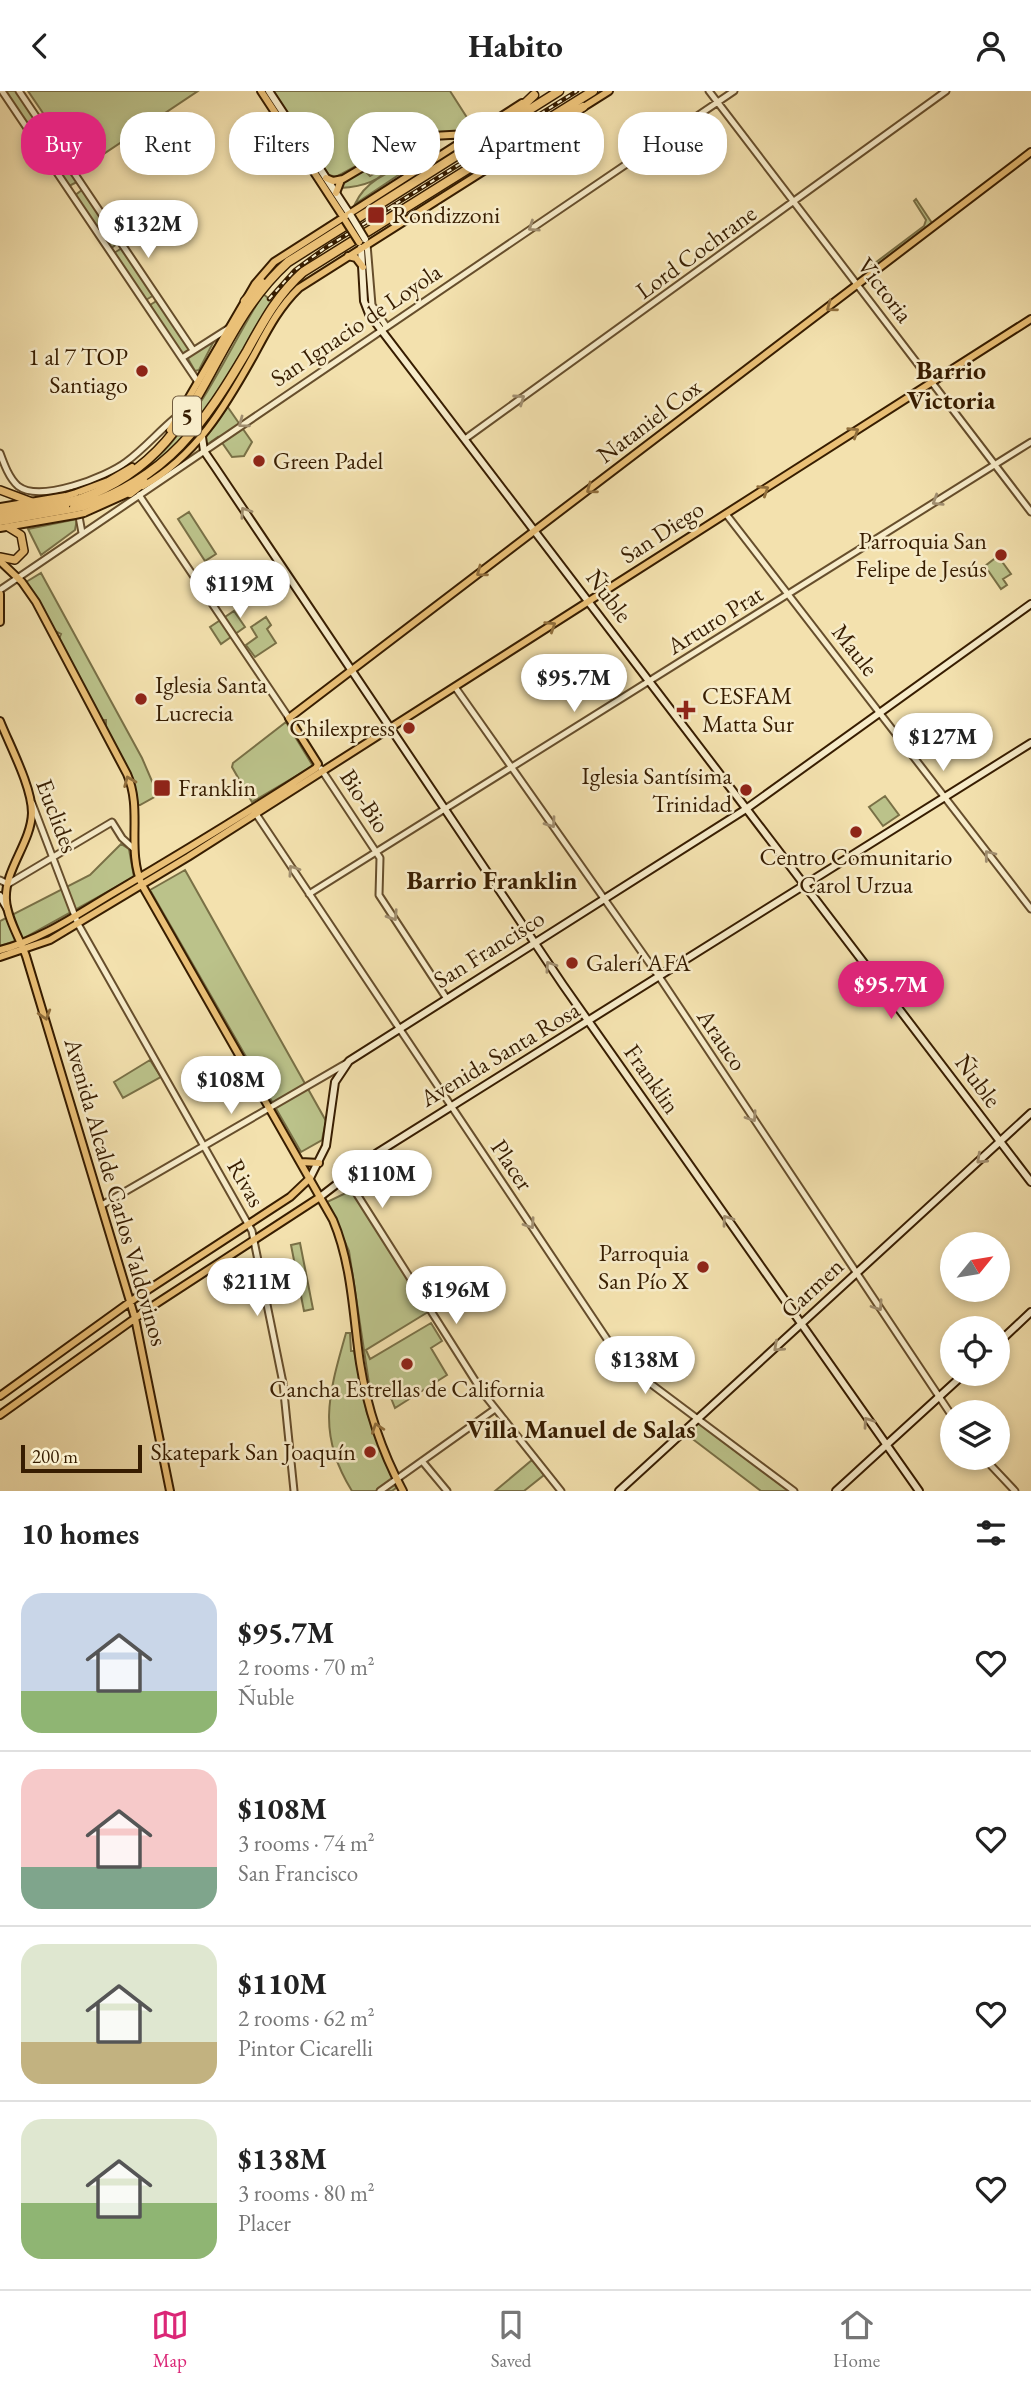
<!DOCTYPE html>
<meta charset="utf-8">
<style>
body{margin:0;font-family:"EB Garamond",serif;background:#f6f6f6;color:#222;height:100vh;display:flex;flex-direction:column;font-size:26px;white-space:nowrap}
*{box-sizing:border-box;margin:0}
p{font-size:23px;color:#767676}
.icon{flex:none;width:38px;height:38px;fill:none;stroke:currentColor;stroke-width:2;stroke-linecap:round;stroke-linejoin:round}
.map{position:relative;height:1400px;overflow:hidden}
.sheet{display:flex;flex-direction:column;background:#fff;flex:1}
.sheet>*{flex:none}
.top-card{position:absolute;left:21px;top:21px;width:990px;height:63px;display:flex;gap:14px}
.needle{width:46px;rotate:60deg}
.tools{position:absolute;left:940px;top:1141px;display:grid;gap:14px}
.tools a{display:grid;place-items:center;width:70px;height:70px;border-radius:50%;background:#fff;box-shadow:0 4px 10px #0003;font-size:35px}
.scale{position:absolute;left:21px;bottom:18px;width:121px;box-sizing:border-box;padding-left:7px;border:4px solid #371d01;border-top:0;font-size:19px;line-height:24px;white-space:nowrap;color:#371d01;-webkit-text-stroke:5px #f7ecca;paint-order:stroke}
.price{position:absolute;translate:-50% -60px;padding:0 16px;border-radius:24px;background:#fff;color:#222;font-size:23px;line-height:46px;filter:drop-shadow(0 2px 4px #0008)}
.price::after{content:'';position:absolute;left:50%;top:42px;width:21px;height:16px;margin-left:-10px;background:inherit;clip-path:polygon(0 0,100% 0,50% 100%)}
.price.active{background:#db2777;color:#fff}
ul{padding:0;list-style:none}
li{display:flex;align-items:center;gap:21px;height:175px;padding:0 21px}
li+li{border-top:2px solid #e0e0e0}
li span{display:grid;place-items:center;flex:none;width:196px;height:140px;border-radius:21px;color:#555}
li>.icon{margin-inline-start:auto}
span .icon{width:84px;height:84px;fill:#fffc;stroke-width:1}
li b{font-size:30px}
h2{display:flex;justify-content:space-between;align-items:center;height:84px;padding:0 21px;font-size:30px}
.pill{padding:0 24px;border-radius:28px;background:#fff;box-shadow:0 4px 10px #0003;font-size:24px;line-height:63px}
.pill.active{background:#db2777;color:#fff}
header{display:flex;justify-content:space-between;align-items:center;height:91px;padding:0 21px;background:#fff;font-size:32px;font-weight:700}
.menu{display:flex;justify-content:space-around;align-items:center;height:98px;border-top:2px solid #e0e0e0;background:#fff;font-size:19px;color:#767676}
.menu a{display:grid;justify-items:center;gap:4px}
.menu .active{color:#db2777}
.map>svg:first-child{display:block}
</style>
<header><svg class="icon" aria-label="back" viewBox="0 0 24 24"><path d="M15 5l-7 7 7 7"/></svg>Habito<svg class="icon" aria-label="person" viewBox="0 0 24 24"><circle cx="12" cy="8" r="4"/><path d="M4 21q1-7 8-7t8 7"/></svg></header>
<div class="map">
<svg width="1031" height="1400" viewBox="0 0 1031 1400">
<rect width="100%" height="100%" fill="#f3e1ae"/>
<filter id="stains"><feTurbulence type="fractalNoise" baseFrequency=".00286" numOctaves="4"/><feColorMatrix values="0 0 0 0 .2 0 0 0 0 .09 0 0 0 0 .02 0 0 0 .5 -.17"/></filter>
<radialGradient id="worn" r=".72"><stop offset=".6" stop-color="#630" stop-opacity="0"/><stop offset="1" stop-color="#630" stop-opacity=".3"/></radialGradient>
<path fill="#bbc28a" stroke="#797046" stroke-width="2" d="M5 0H17L77 91 69 95Z
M28 0H198L81 78Z
M273 0H450L473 36 453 42 413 44 336 86 329 84Z
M383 66 390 75C380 92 358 96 340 97V92L363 78 370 85 377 81 373 74Z
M409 77 355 113C364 93 387 78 409 77Z
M82 99 118 152 110 158 74 105Z
M916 108 932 132 873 178 871 175 924 135 926 129 914 110Z
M122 157 154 204 146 209 114 162Z
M263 203 272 210C247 252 218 311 185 346 162 370 135 386 106 401 130 387 153 373 171 352 207 310 233 251 263 203Z
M158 209 191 258 182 264 150 214Z
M215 248 199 279 195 280 187 266Z
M227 315 252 351 244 365 232 366 218 346 205 355V346Z
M189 421 216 463 205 470 178 428Z
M77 428 75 439 41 464 28 438Z
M998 465 1011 483 1003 488 1007 494 1001 498 985 475Z
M41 482 142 667 158 704 140 714H137L134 690 106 637V629H102L59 548 61 543 55 540 26 491Z
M234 520 245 536 221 553 210 536Z
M266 526 271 534 267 538 276 552 255 566 246 554 257 546 251 536Z
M286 631 313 675 252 711 232 676 233 672Z
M885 705 899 724 883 735 869 716Z
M121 753 129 758 134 786 24 847 0 855V830L90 784Z
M185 779 326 1030 322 1049 301 1061 150 799Z
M150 969 161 986 123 1007 114 991Z
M352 1099 428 1221 366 1259 370 1268 431 1232 442 1250 431 1257 447 1284 395 1317 387 1297 370 1299 349 1160 327 1111Z
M300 1152 313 1218 304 1220 291 1154Z
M346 1242H350L351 1260H354L367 1322 396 1397 392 1400H352C316 1343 329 1302 346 1242Z
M698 1332 789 1400H761L686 1343Z
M532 1369 544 1384 524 1400H495Z"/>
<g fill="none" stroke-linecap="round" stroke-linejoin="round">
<g stroke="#664e2c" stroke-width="9">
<path id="tertiary" d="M2 0 198 291
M19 0 193 259
M709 0 1031 421
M367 153 372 214 386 235
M182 267 229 237
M465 348 946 0
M0 362C4 373 9 387 18 395 40 412 106 386 126 371 144 358 158 341 175 327
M139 404 289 627
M78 420 82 442
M726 423 1031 818
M0 499 734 0
M455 596 660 887 952 1325
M321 678 380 767 379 804 447 908
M32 712 78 833 252 1140 283 1292 294 1400
M254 720 623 1272 794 1400
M0 789 8 793 112 731 122 747 133 757
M309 803 1031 351
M346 1086 483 1302 561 1400
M102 1114 347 972
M984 1367 1015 1400
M422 1370 447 1400
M380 1400 495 1318"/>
</g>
<g stroke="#371d01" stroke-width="10">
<path id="secondary" d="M269 0 351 125
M361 157 364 210 369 223 1031 1091
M202 346 204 360 215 376 563 894 919 1400
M0 805 7 817
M310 1087 326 1055 335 991 349 970 746 718 1031 513
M320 1106 377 1062 1031 652
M998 1252 1031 1221
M619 1400 1031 1022
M836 1400 964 1283"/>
</g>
<g stroke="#371d01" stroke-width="10">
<path id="primary" d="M261 0 344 127
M582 17 609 0
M396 56 412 60 415 70 412 80
M326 87 333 90 343 88 414 46 468 43
M336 102 341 89
M348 165 356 167 363 176
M170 339 255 193 274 171 522 12
M143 395C196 365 225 316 254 264 267 240 279 216 299 197L553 36
M76 402 108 390 132 376
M0 416 66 405
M84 422 133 400
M0 437 75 424
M0 470 22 491 36 511 127 683C143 719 126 758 142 794L333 1129C352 1174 353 1224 360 1272 367 1316 382 1361 403 1400
M0 503V531
M0 630C10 655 32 696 32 722 31 752 4 779 6 809 7 827 20 848 26 865L135 1227 170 1400
M0 859C41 849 78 823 115 801 183 761 250 720 316 677L318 673 289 627 1031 61
M0 866 50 849 188 766 1031 228
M301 1071 319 1072
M0 1305 137 1206 290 1106 310 1087
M0 1324 148 1218 320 1106"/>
</g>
<g stroke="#371d01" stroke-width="10">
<path id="trunk" d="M0 399 32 411
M0 466 15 469 24 460 21 444 8 436"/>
</g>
<g stroke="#371d01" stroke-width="11">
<path id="motorway" d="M513 24 534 4
M528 46 583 16
M245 210 262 192
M130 402 144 391
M80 408C208 362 202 249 288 171L559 0
M83 415C167 387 204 333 247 260 263 231 278 203 303 181L593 0
M0 422 68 411
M0 430 74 417"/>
</g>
<use href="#tertiary" stroke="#f7ecca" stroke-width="5"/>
<use href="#secondary" stroke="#f7ecca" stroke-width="6"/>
<use href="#primary" stroke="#eac077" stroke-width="6"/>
<use href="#trunk" stroke="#eac077" stroke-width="7"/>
<use href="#motorway" stroke="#eac077" stroke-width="8"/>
<g stroke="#371d01" stroke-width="4.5">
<path id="rail" d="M269 208 295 179 325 157 577 0"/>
</g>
<use href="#rail" stroke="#f7ecca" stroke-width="2" stroke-dasharray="5" stroke-linecap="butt"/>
<g stroke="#371d01" stroke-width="10" stroke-linecap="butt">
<path id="secondary-bridge" d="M351 125 365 148"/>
</g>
<g stroke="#371d01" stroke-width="10" stroke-linecap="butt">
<path id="primary-bridge" d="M345 129 359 151
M66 405 76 402
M75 424 84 422"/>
</g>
<g stroke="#371d01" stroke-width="11" stroke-linecap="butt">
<path id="motorway-bridge" d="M68 411 80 408
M74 417 83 415"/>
</g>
<use href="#secondary-bridge" stroke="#f7ecca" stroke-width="6"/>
<use href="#primary-bridge" stroke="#eac077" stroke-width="6"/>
<use href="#motorway-bridge" stroke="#eac077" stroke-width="8"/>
</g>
<defs><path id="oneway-chevron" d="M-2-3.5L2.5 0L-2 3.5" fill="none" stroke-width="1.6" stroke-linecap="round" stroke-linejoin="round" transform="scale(1.75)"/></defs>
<g stroke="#a18f70">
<use href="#oneway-chevron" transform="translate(533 136) rotate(146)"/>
<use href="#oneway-chevron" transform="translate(520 308) rotate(-35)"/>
<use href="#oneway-chevron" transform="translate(243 332) rotate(143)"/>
<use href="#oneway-chevron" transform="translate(937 410) rotate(148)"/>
<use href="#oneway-chevron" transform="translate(245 421) rotate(-124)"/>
<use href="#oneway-chevron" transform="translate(551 732) rotate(55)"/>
<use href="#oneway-chevron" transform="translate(989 764) rotate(-128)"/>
<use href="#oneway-chevron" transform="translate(293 779) rotate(-124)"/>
<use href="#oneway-chevron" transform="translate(393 825) rotate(57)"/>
<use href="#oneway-chevron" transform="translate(550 875) rotate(-124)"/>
<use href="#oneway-chevron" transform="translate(752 1026) rotate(56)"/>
<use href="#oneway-chevron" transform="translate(981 1068) rotate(137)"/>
<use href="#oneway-chevron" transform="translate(727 1129) rotate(-125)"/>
<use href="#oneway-chevron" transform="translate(530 1133) rotate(56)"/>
<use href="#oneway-chevron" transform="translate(878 1215) rotate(56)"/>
<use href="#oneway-chevron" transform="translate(778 1256) rotate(138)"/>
<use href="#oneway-chevron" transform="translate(868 1331) rotate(-125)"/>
</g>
<g stroke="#906e3c">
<use href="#oneway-chevron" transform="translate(831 216) rotate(143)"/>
<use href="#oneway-chevron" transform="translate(854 341) rotate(-33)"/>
<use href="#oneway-chevron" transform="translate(591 398) rotate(143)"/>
<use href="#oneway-chevron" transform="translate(764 399) rotate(-33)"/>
<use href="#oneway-chevron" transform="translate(481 481) rotate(143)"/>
<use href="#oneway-chevron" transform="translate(551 535) rotate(-33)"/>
<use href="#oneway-chevron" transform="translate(129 690) rotate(-112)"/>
<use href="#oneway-chevron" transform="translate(45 924) rotate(73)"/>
<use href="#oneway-chevron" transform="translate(377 1337) rotate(-109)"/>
</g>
<g fill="#8f2418" stroke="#f7ecca" stroke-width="2.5">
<rect x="367" y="115" width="18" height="18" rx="3.5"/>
<circle cx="142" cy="280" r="7"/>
<circle cx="259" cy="370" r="7"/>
<circle cx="1001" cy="464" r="7"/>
<circle cx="141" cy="608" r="7"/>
<path d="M682.5 608.5h7v7h7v7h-7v7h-7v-7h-7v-7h7z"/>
<circle cx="409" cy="637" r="7"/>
<rect x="153" y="688" width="18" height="18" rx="3.5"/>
<circle cx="746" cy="699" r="7"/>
<circle cx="856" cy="741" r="7"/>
<circle cx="572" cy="872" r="7"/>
<circle cx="703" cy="1176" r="7"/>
<circle cx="407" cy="1273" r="7"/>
<circle cx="370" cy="1361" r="7"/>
</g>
<g text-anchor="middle" stroke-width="5" stroke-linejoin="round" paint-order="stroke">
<rect fill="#f7ecca" stroke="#715b3d" stroke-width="2" x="173" y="305.5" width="28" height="39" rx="5"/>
<g font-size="23" font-weight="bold" fill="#371d01">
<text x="187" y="333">5</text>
</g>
<g font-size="24" fill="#371d01" stroke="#f7ecca" text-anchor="start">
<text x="392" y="132">Rondizzoni</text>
<text x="128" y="274" text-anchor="end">1 al 7 TOP<tspan x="128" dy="28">Santiago</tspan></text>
<text x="273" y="378">Green Padel</text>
<text x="987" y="458" text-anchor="end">Parroquia San<tspan x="987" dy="28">Felipe de Jesús</tspan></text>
<text x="155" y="602">Iglesia Santa<tspan x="155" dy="28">Lucrecia</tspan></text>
<text x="702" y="613">CESFAM<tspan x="702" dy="28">Matta Sur</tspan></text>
<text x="395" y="645" text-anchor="end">Chilexpress</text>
<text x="732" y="693" text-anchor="end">Iglesia Santísima<tspan x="732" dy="28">Trinidad</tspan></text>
<text x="178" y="705">Franklin</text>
<text x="856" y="774" text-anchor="middle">Centro Comunitario<tspan x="856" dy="28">Carol Urzua</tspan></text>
<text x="586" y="880">Galerí AFA</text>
<text x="689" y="1170" text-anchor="end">Parroquia<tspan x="689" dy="28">San Pío X</tspan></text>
<text x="407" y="1306" text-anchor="middle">Cancha Estrellas de California</text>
<text x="356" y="1369" text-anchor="end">Skatepark San Joaquín</text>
</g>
<g font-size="24" fill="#371d01" stroke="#f7ecca">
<text transform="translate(696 161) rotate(-36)" y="8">Lord Cochrane</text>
<text transform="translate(885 199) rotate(53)" y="8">Victoria</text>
<text transform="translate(356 234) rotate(-34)" y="8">San Ignacio de Loyola</text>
<text transform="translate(649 330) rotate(-37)" y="8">Nataniel Cox</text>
<text transform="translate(662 441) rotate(-33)" y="8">San Diego</text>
<text transform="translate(609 505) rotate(53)" y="8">Ñuble</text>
<text transform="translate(715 529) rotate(-32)" y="8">Arturo Prat</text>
<text transform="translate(855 559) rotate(52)" y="8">Maule</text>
<text transform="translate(365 710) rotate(57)" y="8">Bio-Bio</text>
<text transform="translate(57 725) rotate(69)" y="8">Euclides</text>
<text transform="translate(489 858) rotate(-32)" y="8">San Francisco</text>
<text transform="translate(722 949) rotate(56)" y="8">Arauco</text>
<text transform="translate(500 963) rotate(-31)" y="8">Avenida Santa Rosa</text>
<text transform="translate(652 988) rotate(55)" y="8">Franklin</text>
<text transform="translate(978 990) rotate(53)" y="8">Ñuble</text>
<text transform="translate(512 1074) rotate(56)" y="8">Placer</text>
<text transform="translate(246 1092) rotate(60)" y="8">Rivas</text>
<text transform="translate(116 1101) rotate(74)" y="8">Avenida Alcalde Carlos Valdovinos</text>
<text transform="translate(812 1197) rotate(-43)" y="8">Carmen</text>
</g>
<g font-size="26" font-weight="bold" fill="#371d01" stroke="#f7ecca">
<text x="951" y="288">Barrio<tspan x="951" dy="30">Victoria</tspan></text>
<text x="492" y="798">Barrio Franklin</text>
<text x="581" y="1347">Villa Manuel de Salas</text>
</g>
</g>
<rect width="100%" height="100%" filter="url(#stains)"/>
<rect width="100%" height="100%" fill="url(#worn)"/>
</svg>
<div class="tools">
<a><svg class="needle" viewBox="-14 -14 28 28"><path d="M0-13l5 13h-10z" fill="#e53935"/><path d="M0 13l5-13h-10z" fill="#767676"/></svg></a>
<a><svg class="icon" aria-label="locate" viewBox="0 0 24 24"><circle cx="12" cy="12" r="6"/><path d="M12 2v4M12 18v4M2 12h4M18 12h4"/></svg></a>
<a><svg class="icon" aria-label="layers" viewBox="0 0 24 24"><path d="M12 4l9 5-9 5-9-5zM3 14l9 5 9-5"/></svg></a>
</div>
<div class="scale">200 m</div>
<b class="price" style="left:148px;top:169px">$132M</b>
<b class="price" style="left:240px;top:529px">$119M</b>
<b class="price" style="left:574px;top:623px">$95.7M</b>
<b class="price" style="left:943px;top:682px">$127M</b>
<b class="price active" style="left:891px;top:930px">$95.7M</b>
<b class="price" style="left:231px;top:1025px">$108M</b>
<b class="price" style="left:382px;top:1119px">$110M</b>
<b class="price" style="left:257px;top:1227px">$211M</b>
<b class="price" style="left:456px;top:1235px">$196M</b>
<b class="price" style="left:645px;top:1305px">$138M</b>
<div class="top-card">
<a class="pill active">Buy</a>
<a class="pill">Rent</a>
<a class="pill">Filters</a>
<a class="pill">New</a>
<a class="pill">Apartment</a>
<a class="pill">House</a>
</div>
</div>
<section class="sheet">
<h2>10 homes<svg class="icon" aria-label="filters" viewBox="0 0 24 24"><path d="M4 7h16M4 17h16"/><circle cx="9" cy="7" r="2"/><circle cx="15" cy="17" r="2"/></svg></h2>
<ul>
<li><span style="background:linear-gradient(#c9d6e8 70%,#8fb573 0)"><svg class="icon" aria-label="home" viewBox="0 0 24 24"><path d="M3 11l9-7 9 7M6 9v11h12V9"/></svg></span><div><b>$95.7M</b><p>2 rooms · 70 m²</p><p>Ñuble</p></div><svg class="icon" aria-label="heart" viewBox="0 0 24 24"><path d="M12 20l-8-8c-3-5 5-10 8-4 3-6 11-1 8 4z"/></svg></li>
<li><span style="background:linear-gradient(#f6c9c9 70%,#7fa58c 0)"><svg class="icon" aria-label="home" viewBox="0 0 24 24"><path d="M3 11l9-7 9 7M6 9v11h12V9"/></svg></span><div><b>$108M</b><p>3 rooms · 74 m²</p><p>San Francisco</p></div><svg class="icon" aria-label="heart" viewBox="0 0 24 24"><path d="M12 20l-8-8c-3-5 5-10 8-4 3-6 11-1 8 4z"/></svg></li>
<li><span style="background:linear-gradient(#dfe7d0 70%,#c2b280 0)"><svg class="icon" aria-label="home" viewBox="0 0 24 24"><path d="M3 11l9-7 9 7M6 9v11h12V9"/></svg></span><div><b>$110M</b><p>2 rooms · 62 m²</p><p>Pintor Cicarelli</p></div><svg class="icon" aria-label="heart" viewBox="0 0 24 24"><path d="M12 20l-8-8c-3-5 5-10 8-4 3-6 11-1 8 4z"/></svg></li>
<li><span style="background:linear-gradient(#dfe7d0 60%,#8fb573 0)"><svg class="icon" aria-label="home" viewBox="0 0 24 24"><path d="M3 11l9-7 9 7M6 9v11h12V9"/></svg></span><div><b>$138M</b><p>3 rooms · 80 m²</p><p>Placer</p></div><svg class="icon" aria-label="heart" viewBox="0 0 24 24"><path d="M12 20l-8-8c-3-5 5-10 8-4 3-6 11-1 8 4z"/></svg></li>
</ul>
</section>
<nav class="menu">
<a class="active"><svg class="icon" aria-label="map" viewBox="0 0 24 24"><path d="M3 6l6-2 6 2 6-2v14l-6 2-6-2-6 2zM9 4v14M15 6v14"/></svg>Map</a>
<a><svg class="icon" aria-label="saved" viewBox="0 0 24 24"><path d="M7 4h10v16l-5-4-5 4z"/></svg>Saved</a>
<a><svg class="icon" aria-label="home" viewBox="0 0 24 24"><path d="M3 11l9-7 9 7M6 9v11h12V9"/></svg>Home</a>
</nav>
